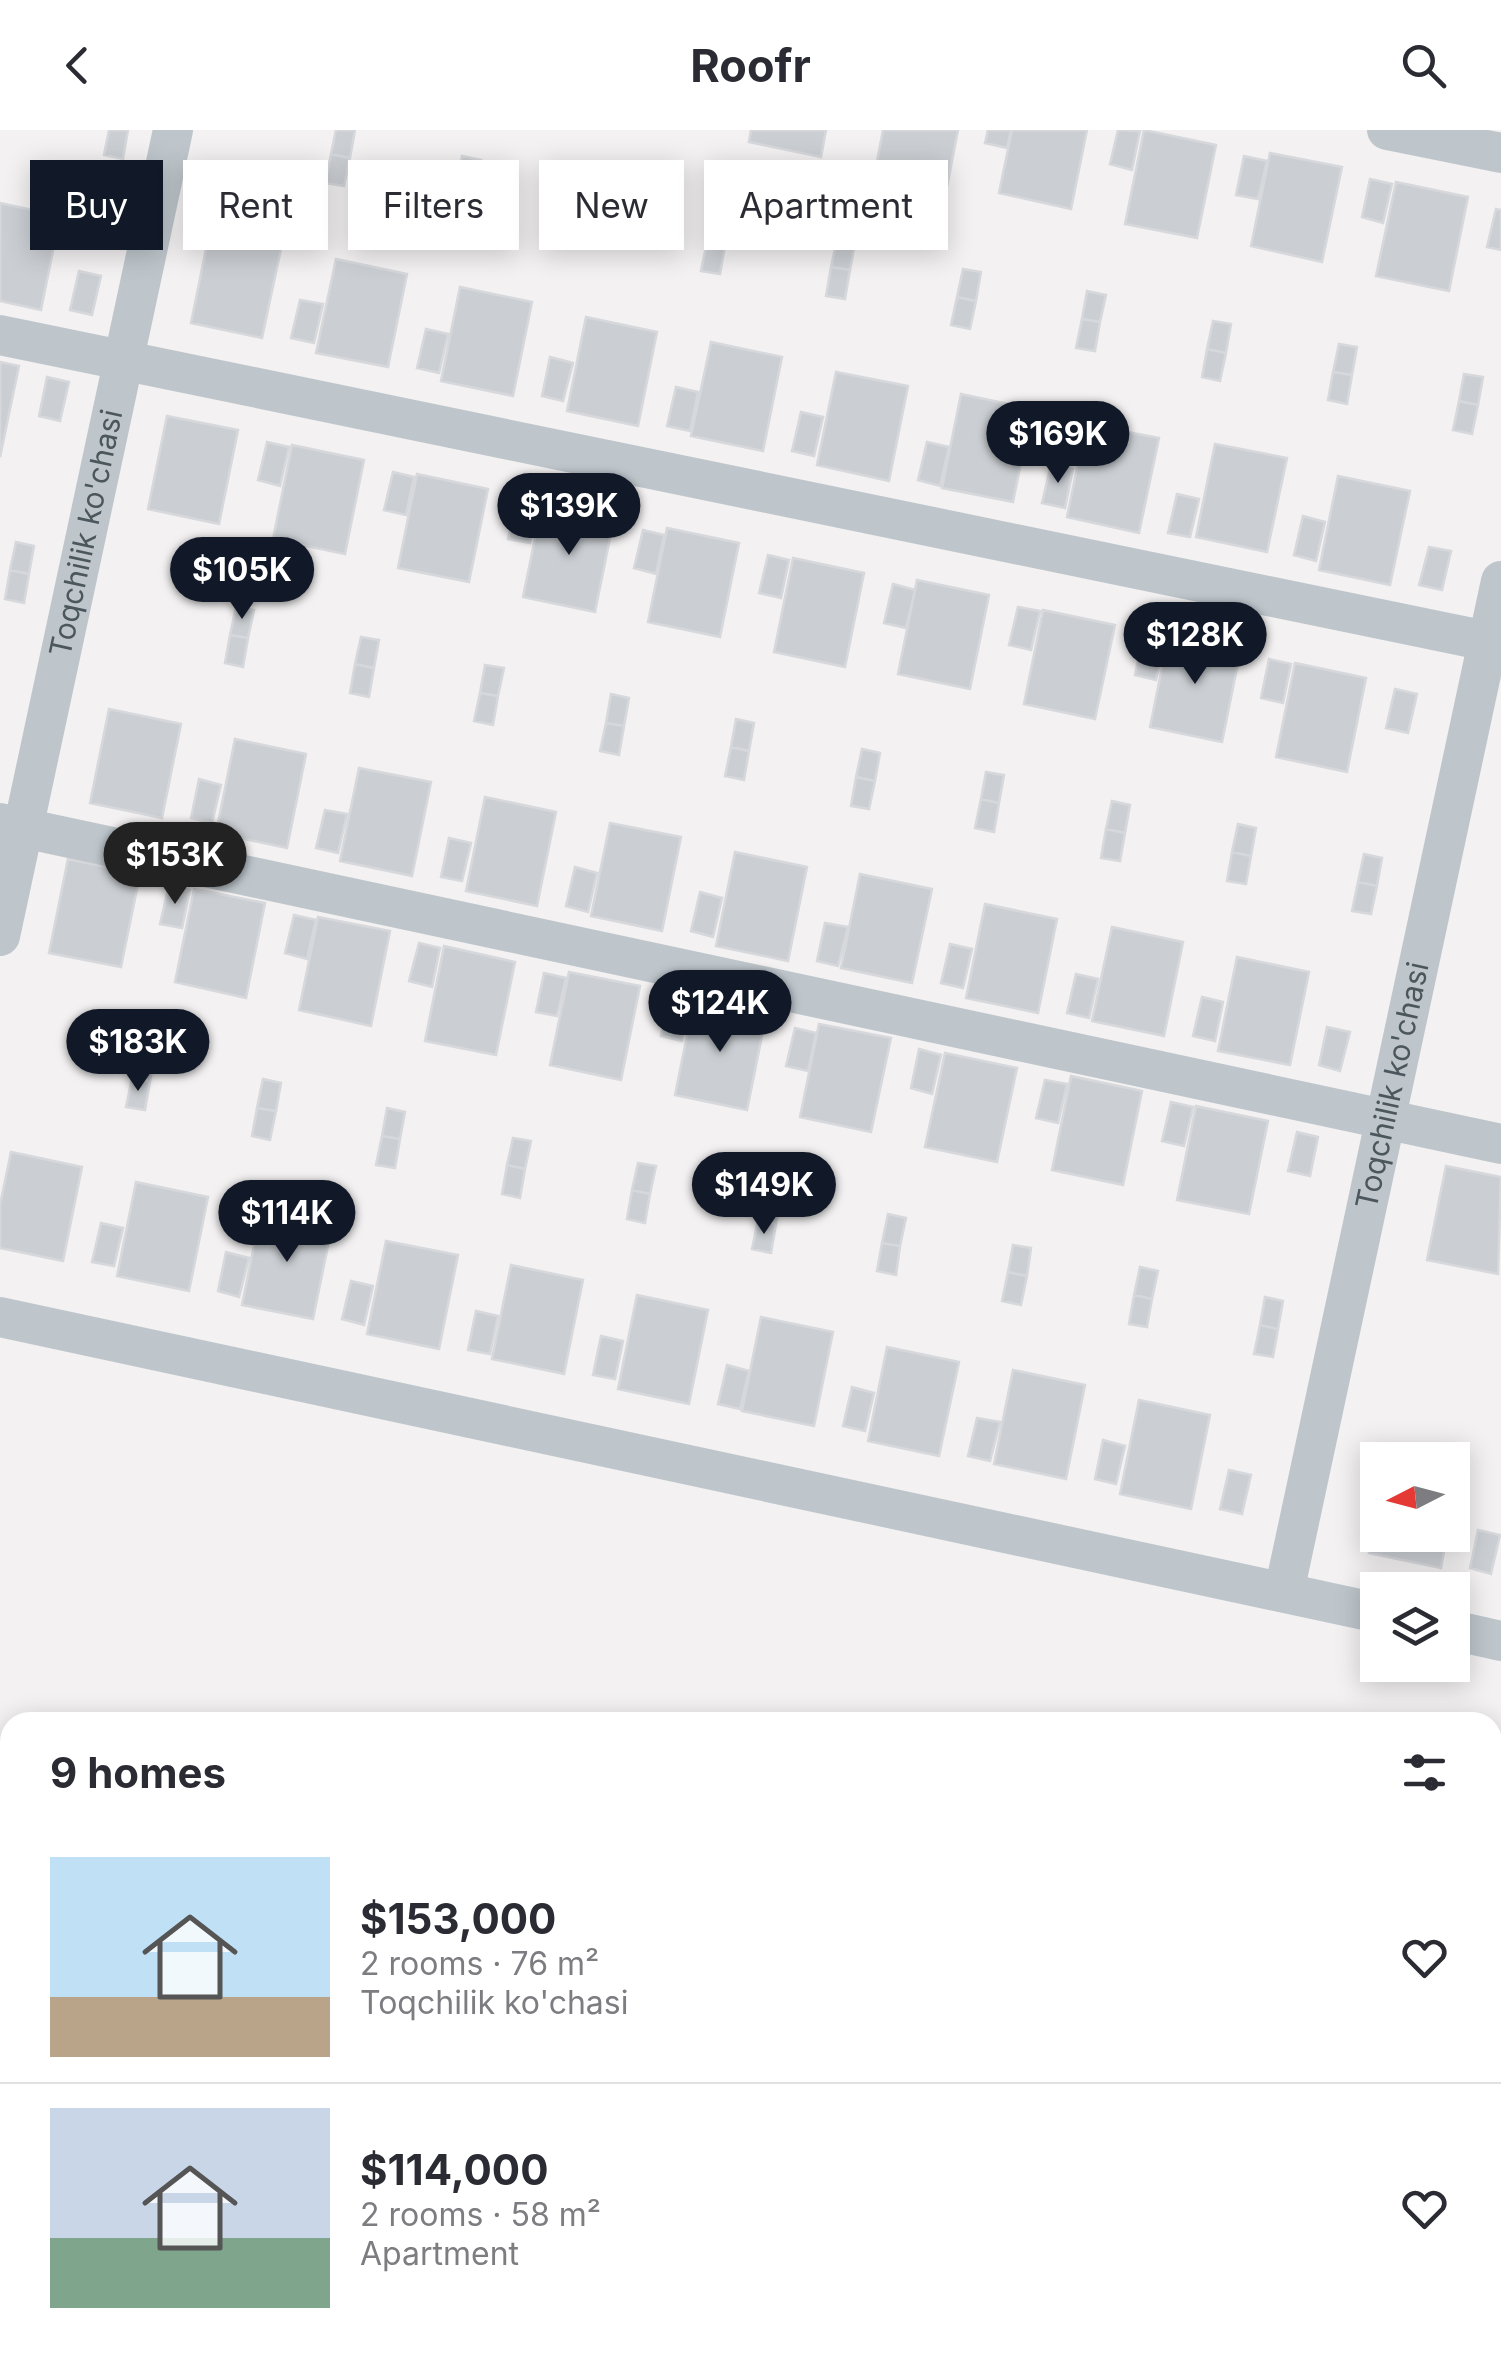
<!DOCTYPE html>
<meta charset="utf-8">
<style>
body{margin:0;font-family:Inter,sans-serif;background:#f2f2f3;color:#2b2b33;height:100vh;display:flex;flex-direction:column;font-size:38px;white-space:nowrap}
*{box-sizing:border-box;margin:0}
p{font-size:32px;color:#7c7c81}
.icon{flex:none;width:55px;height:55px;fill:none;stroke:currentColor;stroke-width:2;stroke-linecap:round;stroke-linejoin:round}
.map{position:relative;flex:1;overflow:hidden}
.drawer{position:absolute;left:0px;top:1582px;width:1502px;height:642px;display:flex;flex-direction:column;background:#fff;border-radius:30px 30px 0 0;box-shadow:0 5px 25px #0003}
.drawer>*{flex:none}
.hud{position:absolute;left:30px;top:30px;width:1000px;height:90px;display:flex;gap:20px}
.needle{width:65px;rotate:264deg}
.fabs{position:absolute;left:1360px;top:1312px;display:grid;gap:20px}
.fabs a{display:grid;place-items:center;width:110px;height:110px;border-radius:0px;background:#fff;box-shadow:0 5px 25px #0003;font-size:50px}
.price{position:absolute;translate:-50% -85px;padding:0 22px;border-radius:35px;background:#111827;color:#fff;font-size:32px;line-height:65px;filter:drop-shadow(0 2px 5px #0008)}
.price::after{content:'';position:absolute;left:50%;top:60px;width:30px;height:22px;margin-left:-15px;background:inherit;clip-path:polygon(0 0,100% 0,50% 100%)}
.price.selected{background:#222;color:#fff}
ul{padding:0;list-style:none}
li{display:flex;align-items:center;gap:30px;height:250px;padding:0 50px}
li+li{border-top:2px solid #e1e1e2}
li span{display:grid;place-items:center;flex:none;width:280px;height:200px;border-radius:0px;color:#555}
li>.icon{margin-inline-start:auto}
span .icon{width:120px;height:120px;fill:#fffc;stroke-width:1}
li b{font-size:42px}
h2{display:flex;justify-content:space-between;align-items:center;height:120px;padding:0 50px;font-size:42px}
.tag{padding:0 35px;border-radius:0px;background:#fff;box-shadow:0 5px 25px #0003;font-size:35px;line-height:90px}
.tag.selected{background:#111827;color:#fff}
header{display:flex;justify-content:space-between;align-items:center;height:130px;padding:0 50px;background:#fff;font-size:45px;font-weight:700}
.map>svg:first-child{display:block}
</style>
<header><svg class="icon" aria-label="back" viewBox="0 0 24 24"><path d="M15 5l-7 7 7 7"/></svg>Roofr<svg class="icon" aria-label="search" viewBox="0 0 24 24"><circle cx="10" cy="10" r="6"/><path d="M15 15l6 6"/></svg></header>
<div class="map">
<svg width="1501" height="2224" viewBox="0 0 1501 2224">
<rect width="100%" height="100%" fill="#f3f1f1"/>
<path fill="#cbcfd3" stroke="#d6d8dc" stroke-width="2.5" d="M109 0H128L123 29 104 25Z
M336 0H355L350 28 331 24Z
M751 0H826L821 27 749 12Z
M883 0H958L947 57 875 42Z
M988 0H1011L1007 18 985 13Z
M1012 0H1087L1071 79 999 63Z
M1118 0 1140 1 1132 40 1110 34Z
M1144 0 1216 15 1197 108 1125 94Z
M1270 23 1342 37 1322 132 1251 116Z
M331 24 350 28 344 56 325 53Z
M462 26 481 30 475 58 456 54Z
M1244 26 1267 31 1258 69 1236 65Z
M1370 49 1392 54 1383 93 1362 87Z
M1396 52 1468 67 1449 161 1376 146Z
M456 54 475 58 470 86 451 83Z
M587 54 605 58 599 86 581 82Z
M0 73 60 86 41 180 0 171Z
M1496 79 1501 80V120L1487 117Z
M581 82 599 86 594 115 576 111Z
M712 84 731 88 725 116 707 112Z
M210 99 282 114 262 208 191 193Z
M837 109 855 113 850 140 831 137Z
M707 112 725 116 720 144 701 141Z
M336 129 407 144 388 237 316 223Z
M831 137 850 140 845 169 826 166Z
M963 139 981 142 976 171 957 167Z
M79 141 101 146 92 185 70 180Z
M460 157 532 172 513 266 441 251Z
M1087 161 1106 165 1100 192 1082 189Z
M957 167 976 171 970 199 951 195Z
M300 170 323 174 314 213 291 208Z
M586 187 657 202 638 296 567 281Z
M1082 189 1100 192 1095 221 1076 218Z
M1213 191 1231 194 1226 223 1207 219Z
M426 199 448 204 439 243 417 238Z
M711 212 782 227 763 321 691 306Z
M1339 214 1357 217 1352 245 1333 242Z
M1207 219 1226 223 1220 251 1202 247Z
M550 227 573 233 563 271 542 266Z
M0 232 19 236 0 327Z
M836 242 908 256 889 351 817 335Z
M1333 242 1352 245 1347 274 1328 270Z
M1464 244 1483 247 1478 275 1459 271Z
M47 247 69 252 60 291 39 286Z
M676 257 698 262 690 301 667 296Z
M961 264 1032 279 1013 372 942 358Z
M1459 271 1478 275 1472 304 1453 300Z
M801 282 823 287 814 326 792 321Z
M167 286 238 300 219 394 148 379Z
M1086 294 1159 308 1139 403 1067 387Z
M267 312 289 317 280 356 258 350Z
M927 312 949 317 940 356 918 350Z
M1215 314 1287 328 1267 422 1196 407Z
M292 315 364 330 345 424 273 409Z
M1051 334 1073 339 1065 378 1042 373Z
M393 342 414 347 406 385 384 380Z
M417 344 488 359 469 452 398 438Z
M1338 346 1410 361 1390 455 1319 440Z
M1177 364 1199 369 1190 407 1168 403Z
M517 370 539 375 530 413 508 409Z
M542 374 614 388 595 482 523 467Z
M1303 386 1325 392 1316 431 1294 425Z
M667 398 739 413 720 507 648 492Z
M643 400 664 405 656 444 634 438Z
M16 412 34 416 29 444 10 440Z
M1429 417 1451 421 1442 460 1419 455Z
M768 425 789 430 781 468 759 463Z
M793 428 864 443 845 537 774 522Z
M10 440 29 444 24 473 5 469Z
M917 450 989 465 970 559 898 544Z
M893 454 915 460 906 498 884 493Z
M236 477 254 480 248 508 230 505Z
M1018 477 1040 481 1031 520 1009 515Z
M1043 480 1115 495 1095 589 1024 574Z
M1169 503 1241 518 1222 612 1150 597Z
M230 505 248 508 243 537 225 533Z
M1143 506 1165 512 1156 550 1135 545Z
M361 507 379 510 374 538 355 534Z
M1269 529 1291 534 1283 573 1261 568Z
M1295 533 1366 548 1347 642 1276 627Z
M355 534 374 538 369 567 350 563Z
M485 535 504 538 498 566 480 563Z
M1395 559 1417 564 1408 603 1386 598Z
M480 563 498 566 493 595 474 591Z
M611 564 629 568 624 596 606 593Z
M109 579 181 594 162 688 90 673Z
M736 589 754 593 749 621 731 617Z
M606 593 624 596 619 625 600 621Z
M235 609 306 624 287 718 216 703Z
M731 617 749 621 744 650 725 646Z
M862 619 880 623 875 651 856 647Z
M359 638 431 652 412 746 340 731Z
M986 642 1004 645 999 673 981 669Z
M856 647 875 651 869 679 851 676Z
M199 649 221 655 212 693 191 688Z
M485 667 556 682 537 776 466 761Z
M981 669 999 673 994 702 975 698Z
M1112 671 1130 675 1125 703 1106 699Z
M325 680 347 684 338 723 316 718Z
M610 693 681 707 662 801 591 786Z
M1238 694 1256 698 1251 726 1232 722Z
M1106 699 1125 703 1120 731 1101 728Z
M449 708 471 713 462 751 441 747Z
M735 722 807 737 788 831 716 816Z
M1232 722 1251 726 1246 754 1227 751Z
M1364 724 1382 728 1377 756 1358 752Z
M68 729 140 744 121 837 49 823Z
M575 737 597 743 588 782 566 776Z
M860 744 932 759 912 853 841 838Z
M1358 752 1377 756 1371 784 1352 781Z
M169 755 190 760 182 798 160 794Z
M194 759 265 773 246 868 175 852Z
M700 762 722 768 713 807 691 801Z
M985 774 1057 789 1038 883 966 868Z
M294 785 316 790 307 829 285 823Z
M318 787 390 801 371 896 299 880Z
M825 793 848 797 838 836 817 831Z
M1112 797 1183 812 1164 906 1092 891Z
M419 813 440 818 432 857 409 851Z
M950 814 972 819 963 858 941 853Z
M444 816 515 832 496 925 425 911Z
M1237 827 1309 842 1290 935 1218 921Z
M569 842 640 856 621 950 550 935Z
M544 843 566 848 557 886 536 882Z
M1076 844 1098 849 1089 888 1067 883Z
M1202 867 1223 872 1215 911 1193 906Z
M669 868 691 873 682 911 661 906Z
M694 871 766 886 747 980 675 965Z
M819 894 891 908 871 1002 800 987Z
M1327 897 1350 902 1340 941 1319 935Z
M795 898 816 903 808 941 786 936Z
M919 919 941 925 932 964 911 958Z
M137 920 155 924 150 951 132 948Z
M945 923 1017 938 997 1032 925 1017Z
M1071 946 1142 961 1123 1055 1052 1040Z
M132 948 150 951 145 980 126 977Z
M263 949 281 953 276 981 257 978Z
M1045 950 1067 954 1058 993 1036 988Z
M1171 972 1193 977 1184 1016 1162 1011Z
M1196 976 1268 991 1249 1084 1177 1070Z
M257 978 276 981 270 1010 252 1006Z
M387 978 405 982 400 1009 382 1006Z
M1297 1002 1318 1007 1310 1046 1288 1041Z
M382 1006 400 1009 395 1038 376 1035Z
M513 1008 531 1011 525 1039 507 1035Z
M11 1022 82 1037 63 1131 0 1118V1075Z
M638 1033 656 1036 650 1064 632 1060Z
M507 1035 525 1039 520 1068 502 1064Z
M1446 1036 1501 1047 1498 1144 1427 1130Z
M136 1052 208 1067 189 1161 117 1146Z
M632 1060 650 1064 645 1093 627 1089Z
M763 1063 781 1066 776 1094 758 1090Z
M261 1081 332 1096 313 1189 242 1175Z
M888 1084 906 1088 900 1116 882 1113Z
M758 1090 776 1094 771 1123 752 1119Z
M101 1093 123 1098 114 1136 92 1132Z
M386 1111 458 1125 439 1219 367 1204Z
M882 1113 900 1116 896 1145 877 1141Z
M1013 1115 1031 1118 1027 1146 1008 1142Z
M226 1122 249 1128 239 1167 218 1161Z
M511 1135 583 1150 564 1244 492 1229Z
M1140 1137 1158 1141 1152 1169 1134 1165Z
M1008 1142 1027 1146 1021 1175 1002 1171Z
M351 1151 373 1156 364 1195 342 1189Z
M637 1165 708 1180 689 1274 618 1259Z
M1134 1165 1152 1169 1147 1197 1129 1194Z
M1265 1167 1283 1171 1278 1199 1260 1195Z
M476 1181 498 1186 490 1224 468 1220Z
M761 1187 833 1202 814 1296 742 1281Z
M1260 1195 1278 1199 1273 1227 1254 1224Z
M601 1206 623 1211 615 1249 593 1245Z
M887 1217 959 1232 939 1326 868 1311Z
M727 1235 749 1241 740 1279 718 1274Z
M1013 1240 1085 1255 1066 1349 994 1334Z
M852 1257 874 1263 865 1301 843 1296Z
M1139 1270 1210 1285 1191 1379 1120 1364Z
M977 1288 1000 1292 990 1331 968 1326Z
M1103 1310 1125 1316 1116 1354 1095 1349Z
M1229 1340 1251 1345 1242 1384 1220 1379Z
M1378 1382V1405H1447L1441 1438 1369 1423Z
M1478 1400 1500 1405 1491 1444 1470 1438Z"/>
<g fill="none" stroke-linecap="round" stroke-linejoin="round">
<g stroke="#bec6cc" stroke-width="40">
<path d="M1387 0 1501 23"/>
<path d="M0 205 1501 514"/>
<path d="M0 693 1501 1014"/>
<path id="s1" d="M0 806 173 0"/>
<path d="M0 1187 1378 1483"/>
<path id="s2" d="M1284 1462 1501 451"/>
<path d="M1452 1500 1501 1511"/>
</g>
</g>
<g text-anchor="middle" stroke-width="8" stroke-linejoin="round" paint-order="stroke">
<g font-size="30" fill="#4b565d" stroke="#fff">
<text dy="10" stroke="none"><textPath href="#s1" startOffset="412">Toqchilik ko'chasi</textPath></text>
<text dy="10" stroke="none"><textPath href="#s2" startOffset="518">Toqchilik ko'chasi</textPath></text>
</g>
</g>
</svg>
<div class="fabs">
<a><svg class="needle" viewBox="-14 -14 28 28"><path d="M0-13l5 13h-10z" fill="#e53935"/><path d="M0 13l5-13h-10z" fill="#7c7c81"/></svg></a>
<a><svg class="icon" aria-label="layers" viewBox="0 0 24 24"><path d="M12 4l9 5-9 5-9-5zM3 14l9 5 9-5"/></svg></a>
</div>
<b class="price" style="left:1058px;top:356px">$169K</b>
<b class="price" style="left:569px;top:428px">$139K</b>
<b class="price" style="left:242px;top:492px">$105K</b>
<b class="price" style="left:1195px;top:557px">$128K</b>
<b class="price selected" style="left:175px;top:777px">$153K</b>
<b class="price" style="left:720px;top:925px">$124K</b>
<b class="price" style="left:138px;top:964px">$183K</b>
<b class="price" style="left:764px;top:1107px">$149K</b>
<b class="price" style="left:287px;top:1135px">$114K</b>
<div class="hud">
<a class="tag selected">Buy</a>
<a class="tag">Rent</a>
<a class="tag">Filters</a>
<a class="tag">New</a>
<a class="tag">Apartment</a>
</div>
<section class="drawer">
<h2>9 homes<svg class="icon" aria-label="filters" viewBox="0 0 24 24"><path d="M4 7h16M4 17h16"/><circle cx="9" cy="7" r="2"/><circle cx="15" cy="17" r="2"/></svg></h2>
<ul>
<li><span style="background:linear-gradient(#bfe0f5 70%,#b9a48a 0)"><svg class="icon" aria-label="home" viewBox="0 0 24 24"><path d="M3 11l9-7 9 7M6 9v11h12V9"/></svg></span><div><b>$153,000</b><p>2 rooms · 76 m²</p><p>Toqchilik ko'chasi</p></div><svg class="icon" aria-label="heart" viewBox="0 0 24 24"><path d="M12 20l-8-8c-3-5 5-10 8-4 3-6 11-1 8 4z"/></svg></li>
<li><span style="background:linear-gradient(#c9d6e8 65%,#7fa58c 0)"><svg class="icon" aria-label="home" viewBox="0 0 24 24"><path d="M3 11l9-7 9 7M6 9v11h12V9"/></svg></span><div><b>$114,000</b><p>2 rooms · 58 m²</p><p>Apartment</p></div><svg class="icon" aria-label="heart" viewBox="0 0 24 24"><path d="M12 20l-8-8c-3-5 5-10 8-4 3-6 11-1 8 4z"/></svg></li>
</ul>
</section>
</div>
